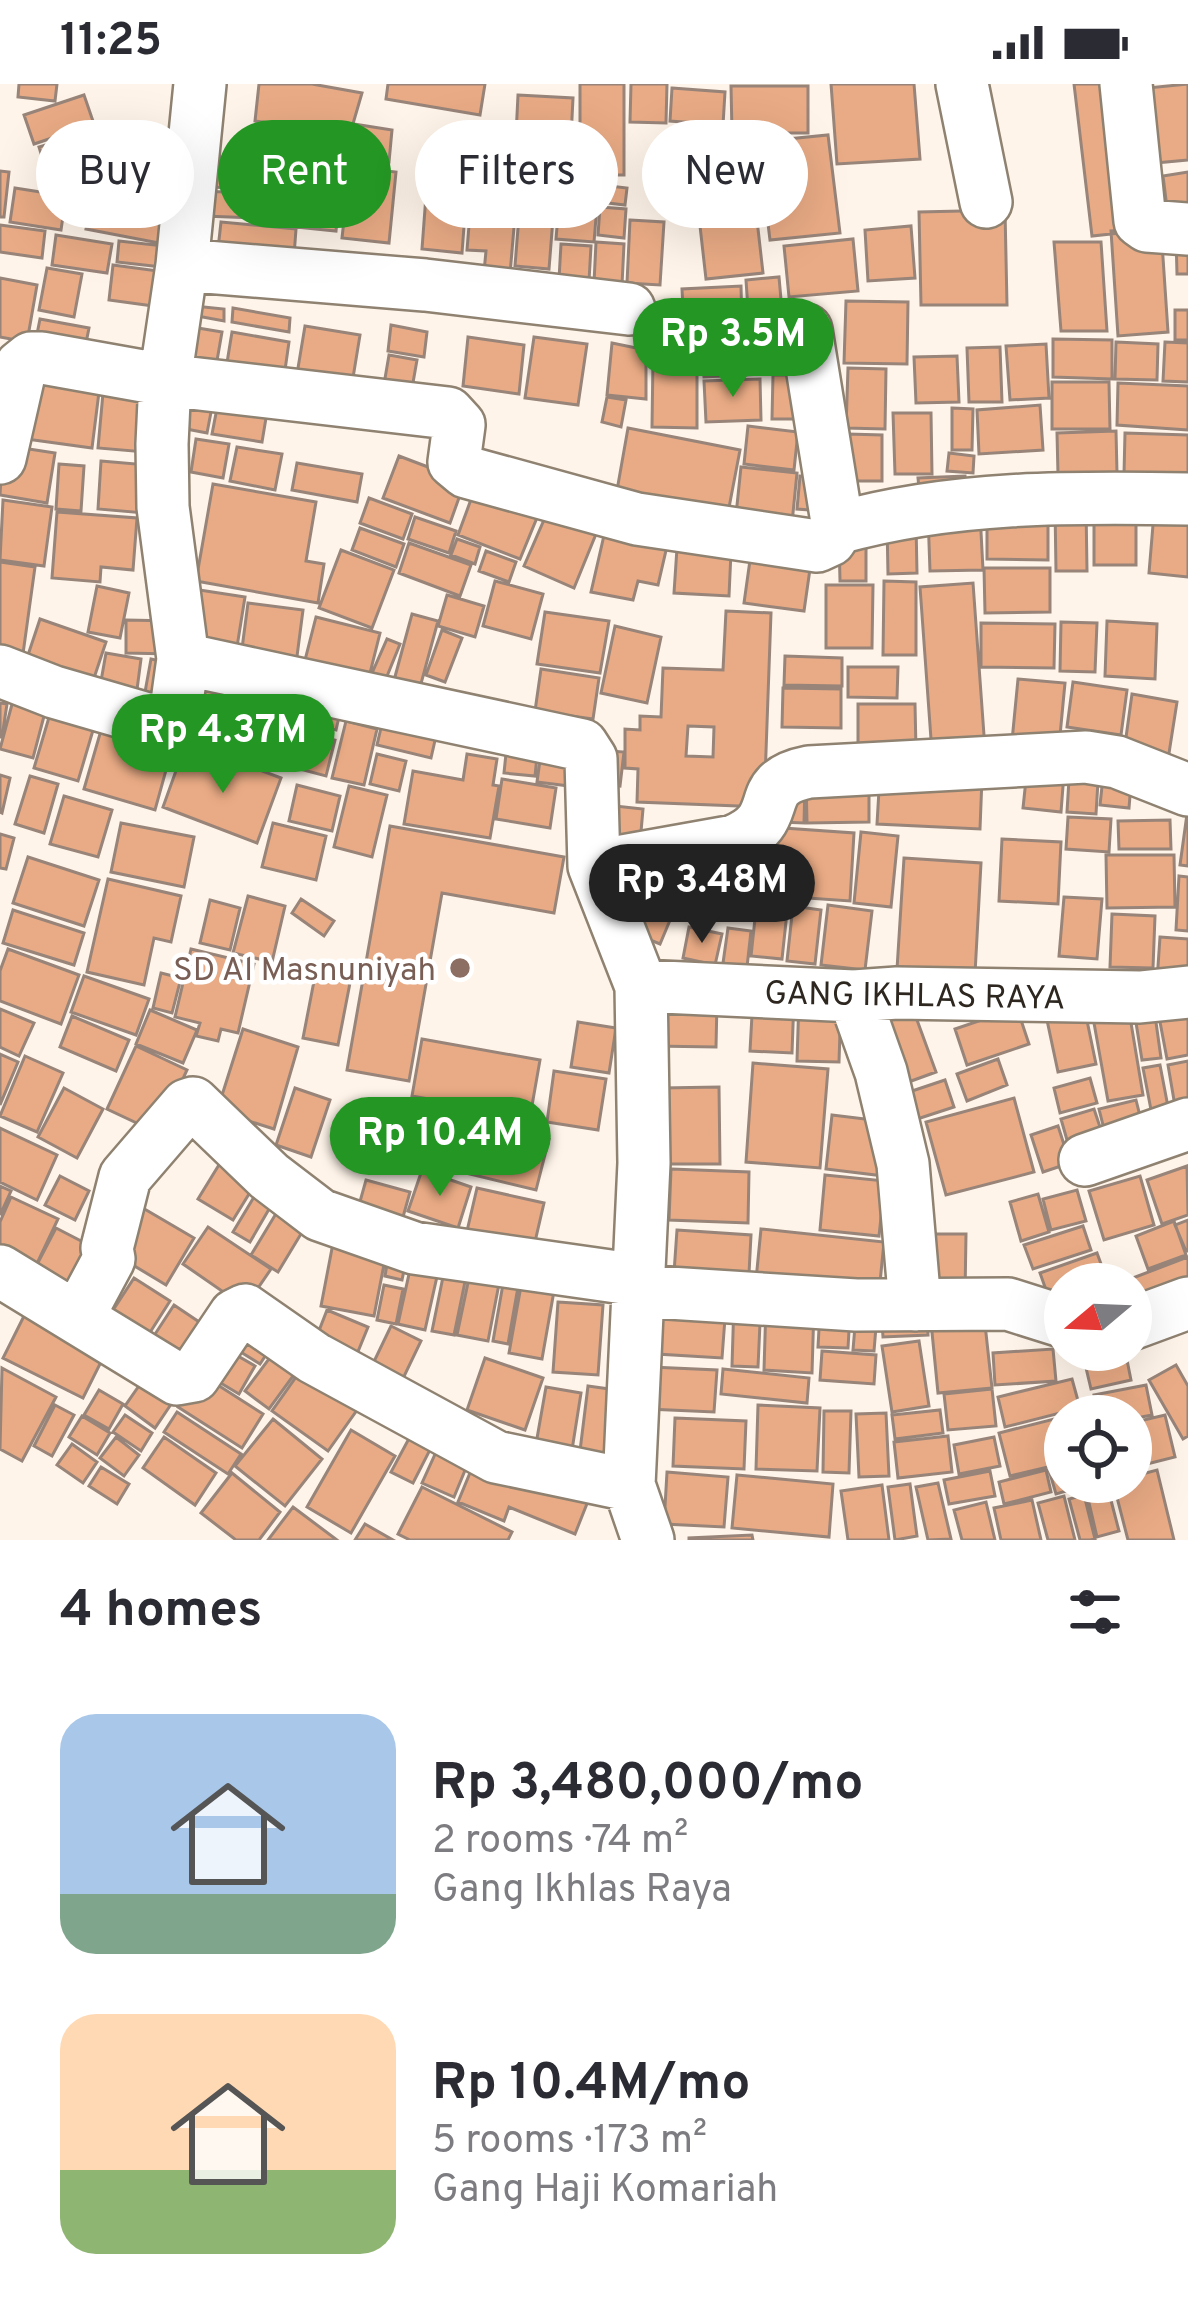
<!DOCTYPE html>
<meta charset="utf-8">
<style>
body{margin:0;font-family:Overpass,sans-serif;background:#f2f2f3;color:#2b2b33;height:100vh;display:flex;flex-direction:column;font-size:45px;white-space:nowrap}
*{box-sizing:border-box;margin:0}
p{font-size:39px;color:#7c7c81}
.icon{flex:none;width:66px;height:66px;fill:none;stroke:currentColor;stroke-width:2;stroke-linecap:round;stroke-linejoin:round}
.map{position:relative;height:1456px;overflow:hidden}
.drawer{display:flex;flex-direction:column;background:#fff;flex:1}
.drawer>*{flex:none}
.hud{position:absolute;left:36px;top:36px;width:1116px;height:108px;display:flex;gap:24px}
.needle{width:78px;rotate:251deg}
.tools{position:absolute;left:1044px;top:1179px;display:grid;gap:24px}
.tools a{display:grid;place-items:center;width:108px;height:108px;border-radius:50%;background:#fff;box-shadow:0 12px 48px #0002;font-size:60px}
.price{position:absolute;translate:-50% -102px;padding:0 27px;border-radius:42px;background:#249624;color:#fff;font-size:39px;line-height:78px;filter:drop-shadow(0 3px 6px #0008)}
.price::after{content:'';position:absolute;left:50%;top:72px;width:36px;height:27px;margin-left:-18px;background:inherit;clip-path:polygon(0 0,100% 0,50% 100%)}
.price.selected{background:#222;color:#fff}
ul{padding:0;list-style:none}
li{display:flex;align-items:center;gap:36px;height:300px;padding:0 60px}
li span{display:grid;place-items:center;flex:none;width:336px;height:240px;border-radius:36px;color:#555}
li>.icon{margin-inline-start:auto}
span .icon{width:144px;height:144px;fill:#fffc;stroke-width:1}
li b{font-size:51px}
h2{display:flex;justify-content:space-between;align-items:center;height:144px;padding:0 60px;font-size:51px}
.chip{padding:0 42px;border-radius:54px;background:#fff;box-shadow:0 12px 48px #0002;font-size:42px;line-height:108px}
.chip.selected{background:#249624;color:#fff}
.status{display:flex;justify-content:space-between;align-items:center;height:84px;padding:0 60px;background:#fff;direction:ltr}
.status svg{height:33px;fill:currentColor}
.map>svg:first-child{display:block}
</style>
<div class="status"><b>11:25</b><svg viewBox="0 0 49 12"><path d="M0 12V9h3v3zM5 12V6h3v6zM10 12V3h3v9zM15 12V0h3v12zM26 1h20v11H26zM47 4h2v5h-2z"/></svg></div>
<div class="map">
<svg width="1188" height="1456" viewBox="0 0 1188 1456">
<rect width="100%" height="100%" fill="#fef4e9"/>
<path fill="#e9ab85" stroke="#988479" stroke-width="3" fill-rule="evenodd" d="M19 0H57L55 17 18 13Z
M259 0H312L362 9 350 50 255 37Z
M388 0H485L480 31 386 15Z
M580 0H624V91H580Z
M631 0H667L666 39 630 38Z
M831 0H914L920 75 837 80Z
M1074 0H1123L1139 147 1092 152Z
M1188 0V76L1144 80 1137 5Z
M731 2H808V49H732Z
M672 4 725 8 723 41 670 37Z
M84 11 94 40 34 60 24 31Z
M518 11 573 14 569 94 514 91Z
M354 40 392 46 389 78 350 74Z
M115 41 181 47 174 124 108 117Z
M95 46 106 81 50 99 39 63Z
M828 51 840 149 770 156 758 58Z
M303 63 344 68 336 147 295 143Z
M204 72 254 75 252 106 202 102Z
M669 81 745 83 744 134 668 132Z
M350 83 396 88 389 159 342 154Z
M428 85 468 89 462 169 422 165Z
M0 87 9 88 4 133H0Z
M1188 88V137L1169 140 1163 92Z
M473 93 518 97 510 190 484 188 486 167 467 166Z
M561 95 599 98 594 158 556 155Z
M601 101 627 104 625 121 599 118Z
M15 104 66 112 61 146 10 138Z
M205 107 281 111 279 135 204 132Z
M92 117 165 131 159 159 86 145Z
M520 119 554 122 549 185 515 182Z
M600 123 626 125 624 154 598 151Z
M1005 126 1007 221H921L919 128Z
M630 136 664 138 660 201 627 199Z
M757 136 763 189 706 195 700 142Z
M221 138 296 145 294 172 218 165Z
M0 141 45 147 42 174 0 168Z
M911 142 915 194 868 197 865 146Z
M1161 144 1168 248 1118 252 1111 147Z
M56 151 112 160 107 189 52 181Z
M1188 152V190H1177L1176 153Z
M853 155 858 207 789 213 784 162Z
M119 157 173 163 171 184 117 178Z
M596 158 624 160 622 201 594 199Z
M1054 158H1101L1107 247H1061Z
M561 160 591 162 589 197 559 195Z
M113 181 173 189 168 224 109 216Z
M47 184 82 190 74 233 39 226Z
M779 193 783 238 749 240 746 196Z
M0 194 37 201 27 258 0 253Z
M741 202 742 240 684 242 682 205Z
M640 217 671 220 669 249 637 246Z
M846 217 908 218 907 280 844 279Z
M194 222 224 225V237L192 231Z
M233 224 290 234 289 248 232 238Z
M1175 226H1188V256H1175Z
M40 235 89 244 83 274 34 265Z
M391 241 427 248 424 273 388 267Z
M305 242 360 251 351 306 296 296Z
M192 243 222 248 215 288 185 283Z
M800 243 802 280 770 282 768 245Z
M232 248 289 258 283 300 225 291Z
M468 253 524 261 519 310 463 302Z
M534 253 587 260 578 321 525 314Z
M1053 255 1112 256V295L1053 293Z
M1116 258 1158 260 1157 296 1115 295Z
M1165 258 1188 259V298L1163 297Z
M612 259 646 266V315L607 311Z
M694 259 698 272H653L648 260Z
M1046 260 1049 314 1010 316 1006 262Z
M1000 263 1002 318H969L967 264Z
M760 264 762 290 704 293 701 266Z
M389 271 417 276 411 310 383 306Z
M957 272 959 318 916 319 914 273Z
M653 275H697V344L652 343Z
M848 284 886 285 885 345 846 344Z
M29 289 100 300 92 364 19 354Z
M773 291H806L805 335H772Z
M760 295 761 336 706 338 704 297Z
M104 298 161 303 156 369 98 364Z
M1052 298H1109L1110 345H1052Z
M1118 299 1188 302V346L1117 341Z
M607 313 626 316 621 343 602 338Z
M181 318 212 323 207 349 176 343Z
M218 319 267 328 262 358 212 350Z
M1040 321 1043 366 979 370 977 326Z
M952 324 973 325 972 366H952Z
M893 329H931L932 390H895Z
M748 342 798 348 794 386 744 380Z
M628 344 740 366 727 434 616 412Z
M1116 347 1117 389 1058 390 1057 349Z
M1125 349 1188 351V392L1124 390Z
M847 350 882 351V397H847Z
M196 355 229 360 223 394 191 388Z
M3 361 55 369 47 419 0 411Z
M237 363 282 370 275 406 230 397Z
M949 369 974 372 973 389 947 387Z
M399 372 465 397 450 439 383 414Z
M101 377 148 381 144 429 98 425Z
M297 379 362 390 357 418 292 406Z
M59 380 84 382 81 427 56 425Z
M741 383 797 389 792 439 736 431Z
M800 392 825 394 823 427 797 425Z
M965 392 966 414 920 415 918 394Z
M477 399 541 424 520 475 458 451Z
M213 400 316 418 306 477 324 480 318 519 196 497Z
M369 414 412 430 403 455 360 439Z
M3 416 52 423 44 482 0 476Z
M1155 417 1188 420V493L1149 489Z
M1086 422 1087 487H1056L1055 423Z
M987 423 1048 424V476L987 475Z
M1094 427H1136V481H1094Z
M57 428 137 434 133 486 101 483 100 498 52 494Z
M547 429 596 450 574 504 524 482Z
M980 429 983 486 930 487 928 431Z
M415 433 456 447 449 469 408 455Z
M887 440H916L917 489 888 490Z
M360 444 404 460 396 483 352 466Z
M605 447 667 462 658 501 638 497 633 516 591 508Z
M457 455 480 463 475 480 451 471Z
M839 455H866V497H840Z
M409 459 471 481 460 512 399 489Z
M752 462 812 471 804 527 744 519Z
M677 464 731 468 729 512 674 509Z
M341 466 394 486 372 544 319 524Z
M486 467 516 478 509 498 479 487Z
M0 478 35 483 22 577 0 574Z
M984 484H1050V528L985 529Z
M495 497 543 510 531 555 483 542Z
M884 497 916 498V571H883Z
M973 499 985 665 932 669 920 503Z
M826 501H873L872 564H826Z
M97 502 129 509 120 554 88 548Z
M193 505 245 513 236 569 184 561Z
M447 511 484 522 475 553 438 542Z
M248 519 303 526 296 580 241 572Z
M726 527 771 529 764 723 637 718 638 685 625 684V645L640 646V632L661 633 663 584 723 586ZM688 642 714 643 713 673 686 672Z
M545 528 609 537 600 589 537 580Z
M412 530 438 537 419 607 393 600Z
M316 533 380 549 367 601 303 584Z
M40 535 106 558 89 609 23 586Z
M126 536 172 537 171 570 126 569Z
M1107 537 1157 540 1155 595 1105 592Z
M1061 538 1097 539 1095 588 1060 587Z
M981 539 1055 540 1054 584 981 583Z
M615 542 661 553 647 619 601 609Z
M442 546 462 554 445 598 426 591Z
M387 555 400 560 383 602 369 596Z
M106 569 141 575 135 621 98 614Z
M785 572 842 574V602L784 601Z
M151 575 178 581 169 625 143 619Z
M201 583 233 591 219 648 188 640Z
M848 583H898L897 614 848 613Z
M541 585 599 594 593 635 535 627Z
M241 592 273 600 259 659 227 651Z
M1018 595 1065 599 1059 662 1012 657Z
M1073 598 1127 606 1121 651 1067 643Z
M783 604 841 605V644L782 643Z
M276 605 294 609 279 673 261 669Z
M15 609 48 617 33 674 0 665Z
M1132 610 1177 618 1167 682 1123 675Z
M55 613 99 626 78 697 34 684Z
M304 615 341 624 336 646 299 637Z
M0 619 7 620 2 653H0Z
M858 620H915L916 666 858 665Z
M385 627 439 639 431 674 377 661Z
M106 629 176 650 155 726 84 705Z
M346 637 377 645 364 701 332 694Z
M296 647 335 656 326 692 288 682Z
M508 650 539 653 535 692 504 689Z
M542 662 582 668 577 703 537 698Z
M599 666 624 668 620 702 595 699Z
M182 670 232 688 236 677 281 694 257 759 163 723Z
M377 670 406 677 399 707 370 700Z
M467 670 497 675 493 701 499 702 490 754 404 740 413 687 463 696Z
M1070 679 1099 681 1096 730 1067 728Z
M1104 684 1132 687 1129 724 1100 721Z
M1027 686 1064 689 1061 728 1023 724Z
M880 689 982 694 980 745 877 740Z
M0 691 10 694 2 729 0 728Z
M30 692 58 700 44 749 15 740Z
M869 693V738L807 739 806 694Z
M502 695 556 704 550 744 496 735Z
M805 699 804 739 781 738Z
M297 701 340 712 332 747 289 737Z
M349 702 387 711 372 773 334 763Z
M64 712 112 726 98 773 50 760Z
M606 721 643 725 640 759 602 754Z
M1187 730 1188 731V782L1180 781Z
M1068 733 1111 735 1109 768 1066 765Z
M1170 736 1171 765H1119L1118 737Z
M121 739 194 753 184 803 111 788Z
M273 739 326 752 316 796 262 783Z
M390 742 564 773 554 829 442 809 409 997 347 986Z
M769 743 854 749 850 817 765 811Z
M861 748 898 752 891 823 854 819Z
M0 750 14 754 6 785 0 784Z
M1002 755 1061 758 1058 820 999 817Z
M681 767 758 771 757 809 679 806Z
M1106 771H1174L1175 823 1107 824Z
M28 773 99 796 84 842 13 819Z
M904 774 981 779 975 890 897 885Z
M1179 792 1188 793V847L1176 846Z
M108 795 181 812 171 858 154 854 144 901 87 888Z
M642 801 678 817 660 860 623 845Z
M248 812 285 822 272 878 233 869Z
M1064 813 1102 815 1097 875 1059 872Z
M301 815 334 837 324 852 292 829Z
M210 816 240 824 230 866 200 859Z
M757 816 788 819 782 875 751 872Z
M828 821 872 827 865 886 821 881Z
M793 822 821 826 815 880 787 877Z
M13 826 84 849 74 881 3 859Z
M1112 830 1155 832 1153 884 1110 883Z
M689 843 722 850 715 881 683 874Z
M728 844 751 847 747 883 723 879Z
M1160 853 1188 855V899L1157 897Z
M8 865 79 891 61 940 0 917V887Z
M191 865 254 880 238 949 221 945 218 957 196 952 200 939 175 933Z
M161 889 181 894 172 929 153 924Z
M84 892 149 915 136 951 71 928Z
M315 892 350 899 338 961 303 954Z
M753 913 794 914 792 969 750 967Z
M799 915 841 917 839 978 797 977Z
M1188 916V971L1167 975 1157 922Z
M654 917 717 918 716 963 653 962Z
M1153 917 1161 974 1142 976 1133 920Z
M1017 924 1029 960 967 981 955 945Z
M0 925 34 939 19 972 0 963Z
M913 925 936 988 892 1004 869 941Z
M150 926 197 946 183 979 136 960Z
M1085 927 1096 980 1058 988 1047 936Z
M72 932 129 956 116 987 60 963Z
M1130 933 1143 1011 1108 1017 1094 939Z
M578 938 616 944 609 989 571 983Z
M243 945 298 963 274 1045 217 1027Z
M422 955 540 976 530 1033 412 1012Z
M136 962 187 986 158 1049 107 1025Z
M0 970 18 978 0 1021Z
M25 972 63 989 37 1048 0 1032Z
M998 975 1007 1001 967 1017 957 990Z
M1188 977V1026L1176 1028 1168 981Z
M753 979 828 985 820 1084 746 1078Z
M1160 981 1169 1028 1152 1031 1143 984Z
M554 987 606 995 598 1046 547 1038Z
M1090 994 1097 1019 1060 1029 1054 1004Z
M945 996 954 1023 911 1037 903 1010Z
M719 1003 720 1080H662V1004Z
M64 1004 103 1025 77 1074 38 1053Z
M295 1004 330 1016 311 1073 276 1061Z
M1014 1014 1034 1088 946 1111 926 1038Z
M1136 1016 1142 1040 1105 1049 1099 1025Z
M1094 1025 1103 1052 1069 1063 1061 1035Z
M432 1029 462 1036 448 1088 419 1081Z
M832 1031 890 1038 884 1092 826 1085Z
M470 1035 549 1055 536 1106 457 1087Z
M1058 1042 1070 1079 1043 1088 1031 1051Z
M0 1044 57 1071 37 1116 0 1098Z
M225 1071 260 1092 233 1136 198 1115Z
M1187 1082 1188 1131 1162 1140 1147 1096Z
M671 1085 749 1088 748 1139 669 1136Z
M422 1086 471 1103 458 1144 408 1127Z
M825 1091 885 1097 879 1152 820 1146Z
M60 1092 89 1107 75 1136 45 1121Z
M1140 1092 1154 1141 1104 1156 1089 1107Z
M366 1096 410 1108 398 1151 354 1139Z
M263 1098 279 1108 250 1158 233 1148Z
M0 1102 11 1107 0 1131Z
M477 1104 544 1119 534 1162 467 1147Z
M1077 1106 1086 1137 1051 1146 1043 1115Z
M1038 1110 1049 1148 1021 1157 1010 1118Z
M11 1113 58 1135 32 1190 0 1175V1138Z
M286 1113 313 1130 278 1188 251 1171Z
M136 1120 194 1154 166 1201 108 1166Z
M1188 1136V1167H1186L1175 1141Z
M1174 1137 1186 1171 1148 1185 1136 1152Z
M1083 1142 1091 1166 1033 1185 1024 1161Z
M208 1143 271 1185 245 1223 183 1180Z
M56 1144 108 1171 83 1219 31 1192Z
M761 1145 884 1158 878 1219 755 1206Z
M677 1146 751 1151 748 1209 673 1203Z
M932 1150H966L965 1211H931Z
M334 1154 387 1165 374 1232 321 1222Z
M390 1163 408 1167 402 1196 385 1192Z
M1097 1169 1108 1199 1065 1200V1215L1051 1220 1040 1189Z
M1188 1173V1203L1131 1225V1200H1117Z
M411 1181 438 1188 425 1246 398 1240Z
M444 1188 466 1193 454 1251 432 1247Z
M134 1194 170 1217 142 1261 106 1237Z
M469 1194 499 1200 488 1257 457 1251Z
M503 1200 518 1203 508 1260 493 1257Z
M384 1201 403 1205 396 1240 377 1236Z
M521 1202 554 1207 542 1275 509 1269Z
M660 1217 726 1221 722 1274 657 1270Z
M734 1217H761L758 1283 732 1282Z
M558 1218 603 1221 598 1291 553 1288Z
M30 1220 110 1260 83 1314 3 1274Z
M766 1220 814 1222 812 1289 764 1286Z
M174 1221 217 1250 188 1293 146 1264Z
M983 1222 992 1304 938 1309 930 1228Z
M927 1223 928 1251 883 1253 881 1225Z
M327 1226 368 1243 350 1287 310 1270Z
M820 1227 850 1229 848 1264 818 1263Z
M856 1230 877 1231 874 1267 853 1266Z
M391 1242 421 1257 397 1307 367 1292Z
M277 1254 260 1280 223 1257Z
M919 1257 929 1322 892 1328 882 1262Z
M280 1260 304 1277 269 1325 245 1307Z
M219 1261 255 1282 239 1310 204 1289Z
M1053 1265 1056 1297 995 1301 993 1269Z
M1125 1266 1131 1296 1091 1305 1082 1267Z
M822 1267 876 1271 874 1300 820 1296Z
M485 1274 543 1294 525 1346 467 1326Z
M306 1279 362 1319 328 1367 272 1327Z
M1176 1281 1188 1302V1352L1183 1355 1149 1296Z
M152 1283 182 1304 155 1344 125 1322Z
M651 1283 717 1286 714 1328 648 1325Z
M2 1284 56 1313 22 1377 0 1365Z
M723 1285 809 1294 807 1319 721 1310Z
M199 1289 263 1330 242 1364 178 1323Z
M1072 1295 1080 1324 1005 1343 998 1313Z
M1146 1301 1152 1331 1131 1335 1098 1332 1094 1311Z
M588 1302 624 1307 613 1388 578 1383Z
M546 1303 581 1309 572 1366 536 1360Z
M992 1305 996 1342 948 1346 944 1310Z
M99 1306 123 1320 109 1345 84 1331Z
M55 1321 74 1331 52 1372 34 1362Z
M758 1321 820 1324 817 1387 756 1385Z
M940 1326 943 1349 895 1355 892 1331Z
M824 1327H851L849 1389 823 1388Z
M177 1328 241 1370 228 1390 164 1348Z
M886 1329 889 1392 859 1393 856 1330Z
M125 1331 152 1349 141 1367 113 1348Z
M1165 1331 1175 1373 1131 1384V1339Z
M82 1332 110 1349 97 1371 69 1353Z
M675 1334 746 1337 744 1385 673 1382Z
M1058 1334 1065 1379 1010 1392 999 1349Z
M273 1335 322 1375 285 1422 235 1382Z
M351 1346 395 1372 351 1449 307 1423Z
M413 1347 434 1358 413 1399 391 1388Z
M948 1352 952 1388 898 1394 894 1358Z
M116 1353 139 1371 124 1392 100 1374Z
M164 1353 216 1389 195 1421 143 1384Z
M994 1353 1000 1382 959 1390 954 1361Z
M72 1360 97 1378 83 1399 57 1381Z
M437 1366 468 1379 454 1413 422 1399Z
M1065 1382V1398H1076L1077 1404 1056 1410 1049 1386Z
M101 1383 129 1400 117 1420 89 1402Z
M472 1384 590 1412 575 1450 509 1423 504 1437 458 1418Z
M1046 1386 1051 1408 1004 1420 999 1398Z
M1157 1386 1174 1456H1128L1113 1398H1131V1393Z
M990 1387 995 1412 949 1420 944 1396Z
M667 1388 728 1393 724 1443 664 1440Z
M232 1389 280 1428 259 1456H236L201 1429Z
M737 1391 833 1400 829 1453 732 1444Z
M938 1399 951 1455 928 1456 916 1403Z
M910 1400 917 1452 895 1456 888 1403Z
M882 1401 889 1456H848L841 1407Z
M1107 1401 1119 1447 1097 1453 1086 1406Z
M422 1403 512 1448 508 1456H410L398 1450Z
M1084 1411 1095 1455 1090 1456H1080L1069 1415Z
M1064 1412 1075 1456H1048L1038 1419Z
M1032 1416 1041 1456H1001L994 1424Z
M986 1418 995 1456H962L954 1426Z
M293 1423 337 1456H268Z
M365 1440 393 1456H355Z
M752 1451 753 1456H689V1454Z"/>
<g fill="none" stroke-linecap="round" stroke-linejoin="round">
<g stroke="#8f8271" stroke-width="56">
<path id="minor" d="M962 0 986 118
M1126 0 1140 137 1147 142 1188 145
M182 181 425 201 629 225
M0 374 21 282 31 274H42L165 296 448 329 459 341 454 378 466 388 637 435 817 462 830 456 838 444 806 246
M838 444C953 412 1069 413 1188 415
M183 575 582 661 591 675 594 782 641 902 644 1079 629 1401 648 1456
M0 587 54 608 147 635H161L176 625 183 575 163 423 162 360 165 296 182 181 200 0
M594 782 734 757C790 734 748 700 809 688L1086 673 1117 678 1188 706
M641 902 854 912 897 909 1140 913 1188 908
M854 912 881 988 903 1080 915 1221
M1085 1076 1188 1040
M0 1187 177 1295 194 1292 235 1231 245 1226 314 1274 496 1373 629 1401
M638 1207 856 1221 1008 1220 1065 1238
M78 1233 109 1175 107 1164 125 1093 187 1021 193 1019 269 1092 320 1131 414 1164 638 1196
M1131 1240 1188 1219"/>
</g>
<use href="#minor" stroke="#fff" stroke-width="51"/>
</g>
<circle fill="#8d6e63" stroke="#fff" stroke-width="4.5" cx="460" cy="884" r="12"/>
<g text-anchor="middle" stroke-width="9" stroke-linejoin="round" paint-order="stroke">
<g font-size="33" fill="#785e54" stroke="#fff" text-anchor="end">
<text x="436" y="896">SD Al Masnuniyah</text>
</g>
<g font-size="33" fill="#2d2720" stroke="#fff">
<text transform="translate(915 910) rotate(1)" y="12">GANG IKHLAS RAYA</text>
</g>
</g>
</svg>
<div class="tools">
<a><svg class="needle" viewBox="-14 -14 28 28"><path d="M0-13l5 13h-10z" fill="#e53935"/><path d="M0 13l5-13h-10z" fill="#7c7c81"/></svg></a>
<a><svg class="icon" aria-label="locate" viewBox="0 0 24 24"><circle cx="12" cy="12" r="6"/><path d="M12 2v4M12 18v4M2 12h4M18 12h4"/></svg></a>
</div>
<b class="price" style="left:733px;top:316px">Rp 3.5M</b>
<b class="price" style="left:223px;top:712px">Rp 4.37M</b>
<b class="price selected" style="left:702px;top:862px">Rp 3.48M</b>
<b class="price" style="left:440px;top:1115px">Rp 10.4M</b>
<div class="hud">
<a class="chip">Buy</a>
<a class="chip selected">Rent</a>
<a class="chip">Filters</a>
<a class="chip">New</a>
</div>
</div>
<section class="drawer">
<h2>4 homes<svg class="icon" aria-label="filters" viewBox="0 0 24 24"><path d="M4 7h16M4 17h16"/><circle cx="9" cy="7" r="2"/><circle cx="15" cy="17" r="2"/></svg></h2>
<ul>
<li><span style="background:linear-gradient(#a9c7e8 75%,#7fa58c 0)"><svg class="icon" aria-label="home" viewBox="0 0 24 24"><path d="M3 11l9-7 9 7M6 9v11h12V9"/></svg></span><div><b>Rp 3,480,000/mo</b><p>2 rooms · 74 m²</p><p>Gang Ikhlas Raya</p></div></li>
<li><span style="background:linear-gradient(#ffd9b3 65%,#8fb573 0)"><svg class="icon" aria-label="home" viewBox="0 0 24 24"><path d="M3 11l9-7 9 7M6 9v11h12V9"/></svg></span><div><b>Rp 10.4M/mo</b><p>5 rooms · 173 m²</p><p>Gang Haji Komariah</p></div></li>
</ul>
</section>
